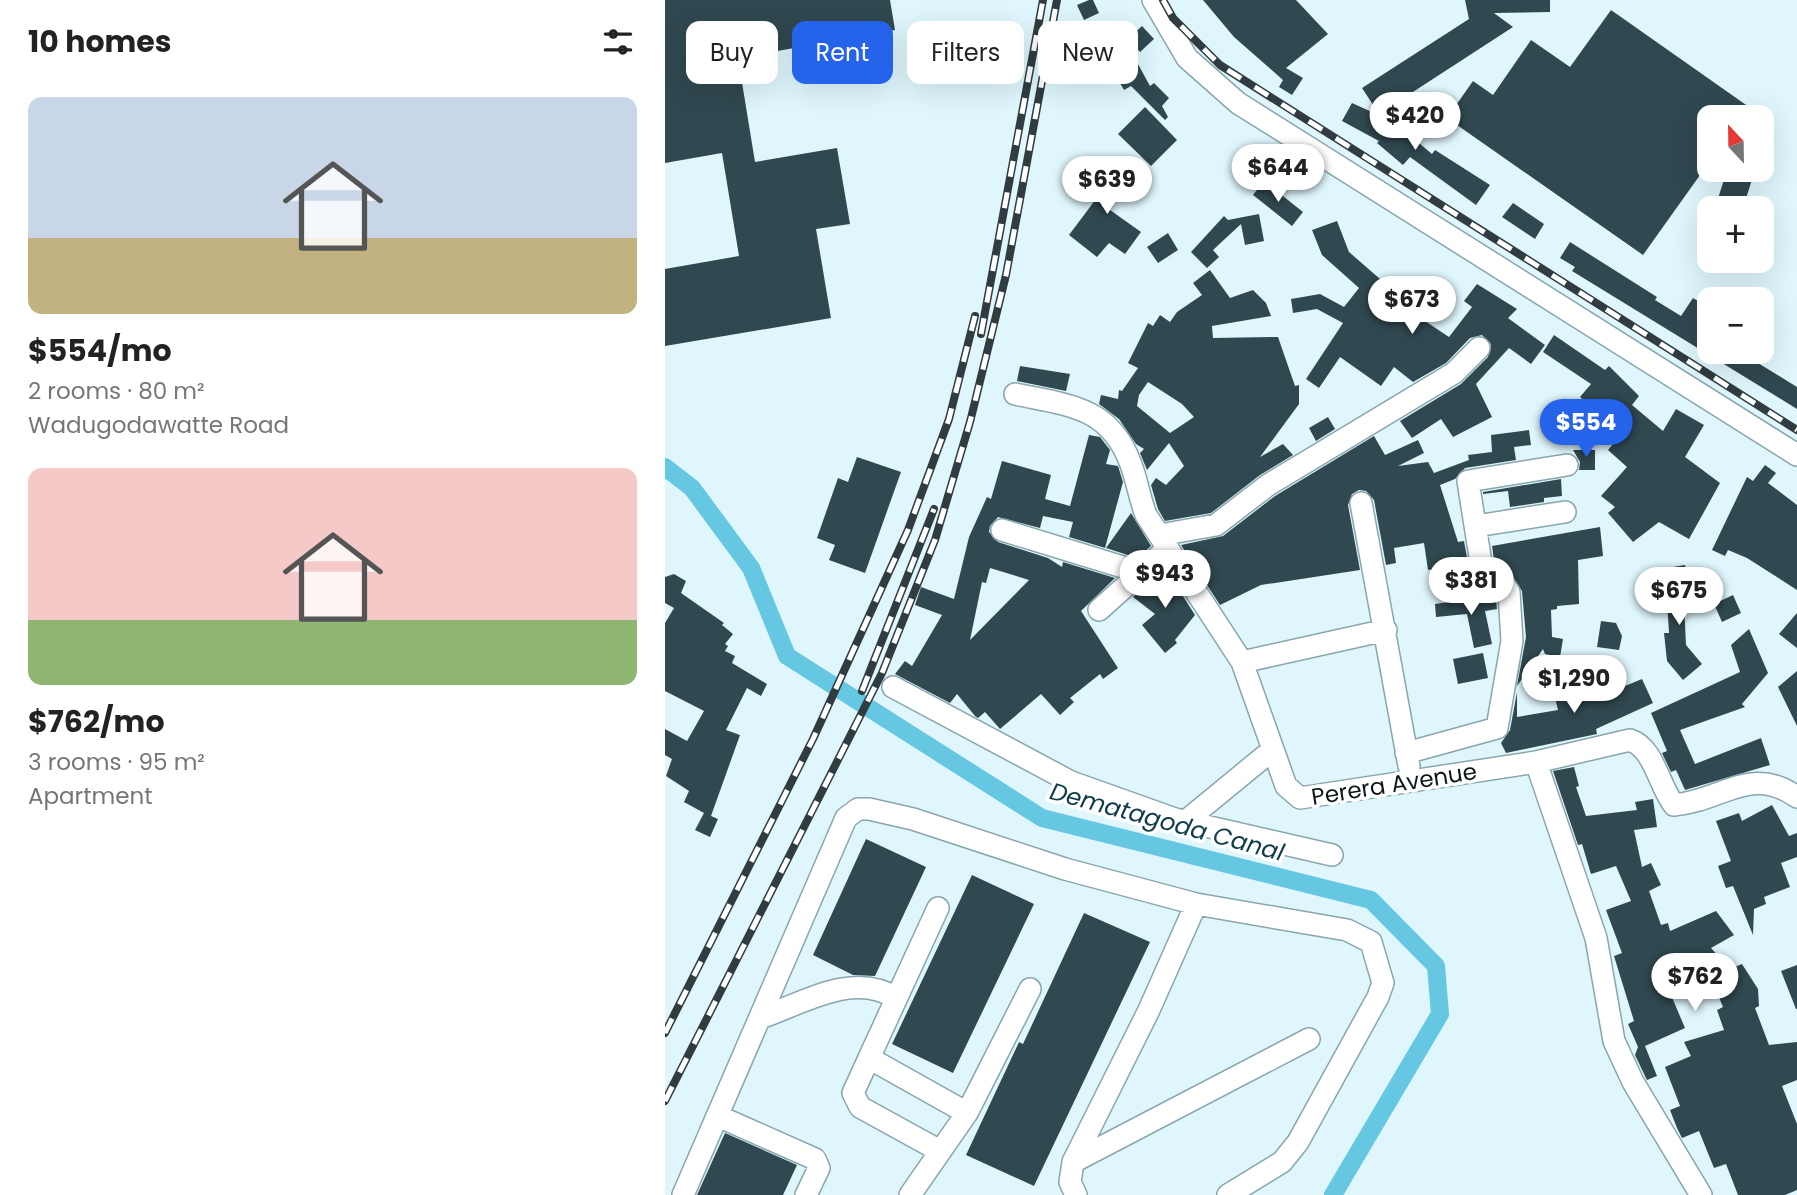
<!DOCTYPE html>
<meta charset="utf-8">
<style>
body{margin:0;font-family:Poppins,sans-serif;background:#f2f2f2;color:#222;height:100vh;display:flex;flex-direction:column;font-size:26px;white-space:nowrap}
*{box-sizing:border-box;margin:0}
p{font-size:23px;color:#767676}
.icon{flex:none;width:38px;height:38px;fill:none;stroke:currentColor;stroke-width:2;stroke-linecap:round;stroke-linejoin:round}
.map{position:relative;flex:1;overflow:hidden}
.side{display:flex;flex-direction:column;background:#fff;width:665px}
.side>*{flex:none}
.guide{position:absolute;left:21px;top:21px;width:665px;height:63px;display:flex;gap:14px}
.needle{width:46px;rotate:338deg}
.tools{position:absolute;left:1032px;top:105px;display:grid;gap:14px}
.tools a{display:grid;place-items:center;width:77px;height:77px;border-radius:14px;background:#fff;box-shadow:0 7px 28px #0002;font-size:35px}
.price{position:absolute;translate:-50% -60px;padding:0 16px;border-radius:24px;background:#fff;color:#222;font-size:23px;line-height:46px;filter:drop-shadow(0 2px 4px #0008)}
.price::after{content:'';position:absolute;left:50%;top:42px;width:21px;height:16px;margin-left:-10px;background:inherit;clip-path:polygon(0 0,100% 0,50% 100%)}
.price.active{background:#2563eb;color:#fff}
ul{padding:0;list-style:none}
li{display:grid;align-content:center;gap:14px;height:371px;padding:0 28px}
li span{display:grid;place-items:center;height:217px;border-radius:14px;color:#555}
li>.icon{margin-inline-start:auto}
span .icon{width:126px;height:126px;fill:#fffc;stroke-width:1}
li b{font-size:30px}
h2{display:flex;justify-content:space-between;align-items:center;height:84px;padding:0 28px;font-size:30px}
.pill{padding:0 24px;border-radius:14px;background:#fff;box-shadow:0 7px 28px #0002;font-size:24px;line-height:63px}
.pill.active{background:#2563eb;color:#fff}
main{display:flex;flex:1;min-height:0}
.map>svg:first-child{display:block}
</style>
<main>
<section class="side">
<h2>10 homes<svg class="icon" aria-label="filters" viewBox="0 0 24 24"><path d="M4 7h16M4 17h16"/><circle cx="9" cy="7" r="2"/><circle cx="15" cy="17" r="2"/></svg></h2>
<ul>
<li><span style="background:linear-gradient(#c9d6e8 65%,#c2b280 0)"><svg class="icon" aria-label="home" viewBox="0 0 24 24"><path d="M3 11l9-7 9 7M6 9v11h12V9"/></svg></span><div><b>$554/mo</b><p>2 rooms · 80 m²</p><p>Wadugodawatte Road</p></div></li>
<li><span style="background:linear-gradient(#f6c9c9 70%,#8fb573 0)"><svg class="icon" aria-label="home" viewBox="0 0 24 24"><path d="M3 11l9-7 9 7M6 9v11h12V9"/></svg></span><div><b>$762/mo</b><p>3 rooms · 95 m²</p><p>Apartment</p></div></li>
</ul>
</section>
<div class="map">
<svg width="1132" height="1195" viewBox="0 0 1132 1195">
<rect width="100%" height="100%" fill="#dff6fd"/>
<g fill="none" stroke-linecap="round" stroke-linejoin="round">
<path stroke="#65c7e1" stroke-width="18" d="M0 467 27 488 86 568 122 656 377 818 706 900 771 966 775 1014 668 1195"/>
</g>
<path fill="#304850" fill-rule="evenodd" d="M0 0H225L230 30 73 58 90 162 172 148 185 224 151 229 166 318 0 346V269L74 256 57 153 0 163Z
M424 0H428L434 13 419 20 412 5Z
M538 0H631L663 34 621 68 638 78 627 95 614 87 618 80 569 37Z
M800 0H885V12L829 13 848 27 714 114 697 88 804 19Z
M946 10 1084 107 1076 117H1045V161L978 255 782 118 808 81 828 95 866 40 905 67Z
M477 26 489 39 475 52 463 39Z
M468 55 485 86 489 83 504 98 497 106 503 117 500 120 466 86 459 90 446 68Z
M687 103 729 122 767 154 770 150 825 185 811 205 745 157 738 165 712 143 714 141 677 121Z
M480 107 512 140 486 166 453 134Z
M459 157 469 188 439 198 448 206 445 210 476 232 460 254 444 243 432 257 404 235 446 179 441 164Z
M1062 170H1090L1078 208H1050Z
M599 181 638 212 627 226 588 195Z
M848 203 879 224 870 239 837 217Z
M594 214 599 241 580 245 576 224 548 250 554 257 542 268 526 252 559 216 563 220Z
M672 221 684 252 738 299 751 278 762 285 766 277 782 287 760 321 784 337 807 307 799 301 812 284 852 309 843 318 880 345 866 364 844 348 811 384 827 417 788 437 776 419 747 438 735 421 796 384 823 357 826 344 817 335 805 338 781 363 748 382 729 367 716 386 675 357 654 388 641 379 678 323 652 309 628 313 626 299 655 294 679 307 694 288 657 255 647 230Z
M503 233 513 250 493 263 482 247Z
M905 242 992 297 990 300 1016 316 1028 298 1045 308V352H1075L1132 387V409L907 271 910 267 895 258Z
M545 270 565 298 588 290 601 303 606 316 547 326 548 338 613 337 630 386 634 385V404L595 457 618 444 628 455 595 475 546 513 500 521 493 509 486 485 491 478 501 485 519 466 504 443 482 470 475 453 479 449 471 444 454 419 434 404 436 395 453 399 454 390 457 391 473 368 463 363 483 323 488 326 495 315 505 322 512 312 537 295 528 283ZM483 382 517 404 529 417 505 433 472 406 474 395Z
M889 335 940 370 944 366 974 396 967 405 998 431 1011 409 1039 425 1020 457 1055 483 1024 539 994 522 968 542 943 513 950 507 936 496 962 467 943 450 957 433 915 397 926 384 878 352Z
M355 366 405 374 401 391 352 381Z
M663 417 670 429 651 441 644 428Z
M864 430 866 445 849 447 851 460 800 468 790 479 775 485 793 542 799 541 803 563 763 570 759 543 729 548 731 563 721 565 709 500 701 491 694 490 687 494 683 505 695 570 596 585 555 605 516 545 558 536 610 496 709 436 720 455 753 440 759 453 733 466 763 462 769 473 804 460 803 455 827 452 826 435Z
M424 435 435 437 445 450 441 464 453 466 458 482 440 548 404 537 408 522 378 516 375 528 333 517 325 526 324 532 333 542 383 558 397 567 398 562 450 578 416 611 453 668 438 679 435 674 405 698 409 702 395 715 376 694 335 729 320 712 313 718 310 716 292 694 285 703 230 674 240 661 247 666 277 615 250 605 256 587 289 599 304 537 322 497 326 499 337 461 386 475 380 499 405 506ZM325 568 364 580 305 640 317 582 321 583Z
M908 450H930V470H914L915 462Z
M192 457 236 472 200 573 164 560 170 545 152 538 173 478 183 482Z
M1100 465 1111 473 1103 483 1132 505V590L1082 558 1063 550 1060 556 1047 550 1082 477 1088 481Z
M896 479 897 496 879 498V502L845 507 843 491 818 494V492Z
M466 513 486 546 472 558 441 548Z
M935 527 938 556 913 560 914 604 892 606V609L886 610 887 637 898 639 895 657 880 654 878 649 852 686 861 637 857 591 846 575 831 573 827 546Z
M1020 565 1023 583 1018 584 1021 645 1037 664 1018 680 1002 661 999 633H1004L1002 599 1007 598 1002 568Z
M500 568 530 615 510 640 512 643 500 653 477 625 490 614 468 597Z
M9 574 21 581 16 593 59 623 57 625 68 634 60 644 63 646 60 651 70 656 67 663 102 684 96 696 82 688 61 730 75 735 46 816 53 819 45 837 30 830 39 813 19 802 24 791 1 776 7 759 0 755V729L22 741 39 711 0 691V623L9 608 0 603V577Z
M1068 595 1076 613 1057 622 1049 604Z
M814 598 831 600 832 609 820 611 827 644 809 648 802 614 771 617 770 604Z
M1132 613V648L1114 634Z
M936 621 951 623 957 636 954 650 932 647Z
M1084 629 1103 673 1077 704 1080 707 1015 730 1030 764 1096 738 1105 765 1020 790 1011 770 1006 772 997 753 1002 751 986 713 1075 672 1066 645Z
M818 653 823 678 793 684 788 659Z
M1132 671V726L1113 687Z
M920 676 926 700 977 679 988 703 931 729 932 734 841 753 836 743 845 730 852 692V717L893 710 887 685Z
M909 767 914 786 911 787 921 816 972 810 970 802 988 799 992 827 969 830 977 867 986 863 996 885 984 891 996 925 1003 923 1005 931 1051 911 1069 935 1046 948 1065 969 1077 964 1093 989 1094 1006 1090 1008 1104 1045 1132 1042V1080L1117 1086 1132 1124V1190L1120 1195H1073L1061 1164 1049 1168 1034 1131 1017 1138 1012 1128 1005 1110 1015 1106 1000 1067 1026 1056 1019 1042 1059 1030 1052 1010 1058 1007 1046 978 1006 995 1020 1028 980 1046 992 1076 982 1080 980 1076 970 1055 973 1047 963 1024 969 1021 949 956 957 953 941 910 966 901 951 866 926 874 917 844 913 845 888 771Z
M1107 805 1124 836 1132 833V857L1116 863 1125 887 1099 897 1101 904 1089 909 1088 935 1068 886 1061 888 1053 866 1066 861 1051 821 1074 813 1077 821Z
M201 839 261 867 210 976 188 975 148 955Z
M307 875 369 904 288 1073 227 1044Z
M419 913 485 942 369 1186 301 1155 354 1042 358 1044Z
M1132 965V1009H1131L1116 971Z
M60 1133 132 1165 118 1195H32Z"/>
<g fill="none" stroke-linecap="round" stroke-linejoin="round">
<g stroke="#89a5ad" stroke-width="24">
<path id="minor" d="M488 0 522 58 573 103 1132 455
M350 394C402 405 444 406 465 462 472 479 474 497 481 515L577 662 621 786 635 798 871 762 965 740C989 748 994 786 1009 805 1057 801 1086 764 1132 797
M696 503 744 766
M811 526 900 512
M337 530 474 572
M495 535 551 525 603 485 789 373 814 348
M434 610 503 548
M577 662 721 630
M228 687 406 782 510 819 667 855
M741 753 832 728 847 641 844 592 840 586 821 587 819 582 803 481 902 465
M871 762 931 938 949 1041 968 1082 1036 1195
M522 820 606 751
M95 1018C139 1003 188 971 231 998
M204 1058 188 1093 195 1107 275 1151
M302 1113 365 989
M53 1116 150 1159 154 1168 141 1195
M408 1162 644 1039
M18 1195 181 818 193 809H204L248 819 400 869 531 904 682 930 706 942 718 983 713 997 633 1142 617 1162 563 1195
M245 1195 302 1113 204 1058 273 908
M411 1195 405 1182 408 1162 484 1010 531 904"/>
</g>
<use href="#minor" stroke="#fff" stroke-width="21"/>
<g stroke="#303c3f" stroke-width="8">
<path id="rail" d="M498 0 508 18 555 65 1132 430
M316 334 378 0
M197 691 269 509
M0 1033 148 739 243 530 284 419 310 316
M0 1101 217 673 270 540 305 422 341 275 392 0"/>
</g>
<use href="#rail" stroke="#fff" stroke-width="5" stroke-dasharray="16" stroke-linecap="butt"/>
</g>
<g text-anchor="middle" stroke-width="7" stroke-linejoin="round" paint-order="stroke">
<g font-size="23" fill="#0d171a" stroke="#fff">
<text transform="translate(729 784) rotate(-9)" y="8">Perera Avenue</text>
</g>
<g font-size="24" font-style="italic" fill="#0e3c47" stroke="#fff">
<text transform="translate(502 822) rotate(15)" y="8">Dematagoda Canal</text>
</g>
</g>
</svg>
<div class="tools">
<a><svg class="needle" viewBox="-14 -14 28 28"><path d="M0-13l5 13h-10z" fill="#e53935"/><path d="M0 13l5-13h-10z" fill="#767676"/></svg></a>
<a>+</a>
<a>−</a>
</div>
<b class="price" style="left:750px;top:152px">$420</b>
<b class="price" style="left:613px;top:204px">$644</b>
<b class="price" style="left:442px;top:216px">$639</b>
<b class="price" style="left:747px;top:336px">$673</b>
<b class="price active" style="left:921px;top:459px">$554</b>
<b class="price" style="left:500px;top:610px">$943</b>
<b class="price" style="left:806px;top:617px">$381</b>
<b class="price" style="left:1014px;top:627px">$675</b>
<b class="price" style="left:909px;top:715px">$1,290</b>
<b class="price" style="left:1030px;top:1013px">$762</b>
<div class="guide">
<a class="pill">Buy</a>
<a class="pill active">Rent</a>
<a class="pill">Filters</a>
<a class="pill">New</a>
</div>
</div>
</main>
